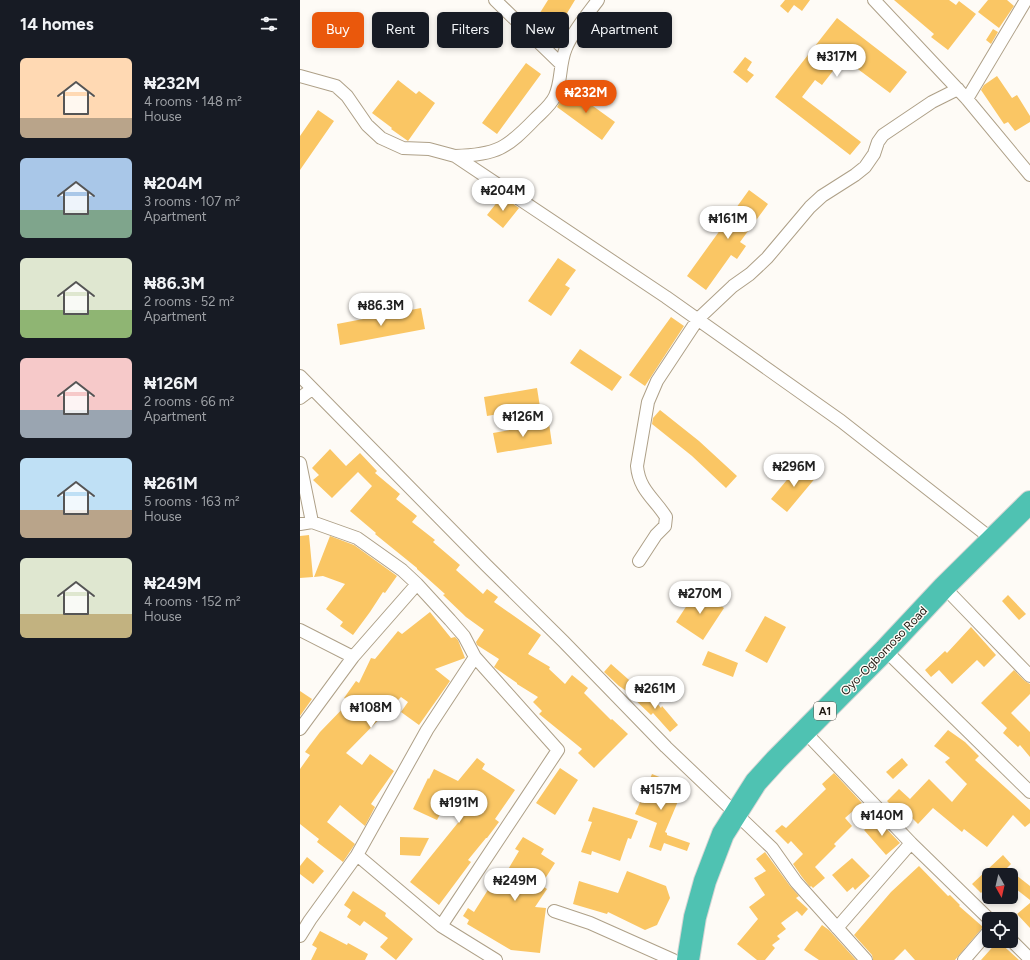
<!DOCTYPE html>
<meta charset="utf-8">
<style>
body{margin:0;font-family:Figtree,sans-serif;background:#242831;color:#f1f3f6;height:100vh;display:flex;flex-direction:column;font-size:15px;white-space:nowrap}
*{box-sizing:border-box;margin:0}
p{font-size:13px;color:#9ea1a6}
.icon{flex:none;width:22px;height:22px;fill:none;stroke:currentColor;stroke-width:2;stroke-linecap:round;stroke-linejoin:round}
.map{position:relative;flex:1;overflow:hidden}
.details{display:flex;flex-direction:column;background:#171b24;width:300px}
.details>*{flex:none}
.guide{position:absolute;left:12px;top:12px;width:380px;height:36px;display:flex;gap:8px}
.needle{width:26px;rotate:172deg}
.buttons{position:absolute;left:682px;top:868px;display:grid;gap:8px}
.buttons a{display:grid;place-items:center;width:36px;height:36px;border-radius:6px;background:#171b24;box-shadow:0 2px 6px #0003;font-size:20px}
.price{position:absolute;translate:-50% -34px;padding:0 9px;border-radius:14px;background:#fff;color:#222;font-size:13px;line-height:26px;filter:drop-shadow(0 1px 2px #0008)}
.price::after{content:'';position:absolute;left:50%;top:24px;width:12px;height:9px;margin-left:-6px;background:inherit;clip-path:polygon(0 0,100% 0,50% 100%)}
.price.active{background:#ea580c;color:#fff}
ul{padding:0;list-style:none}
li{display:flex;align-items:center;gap:12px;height:100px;padding:0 20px}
li span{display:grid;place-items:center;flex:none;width:112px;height:80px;border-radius:6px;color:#555}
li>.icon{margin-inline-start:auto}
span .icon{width:48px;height:48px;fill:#fffc;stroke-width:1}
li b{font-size:17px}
h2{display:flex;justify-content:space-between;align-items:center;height:48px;padding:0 20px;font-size:17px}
.chip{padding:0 14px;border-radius:6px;background:#171b24;box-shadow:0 2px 6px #0003;font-size:14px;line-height:36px}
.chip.active{background:#ea580c;color:#fff}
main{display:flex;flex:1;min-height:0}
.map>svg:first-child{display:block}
</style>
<main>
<section class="details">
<h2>14 homes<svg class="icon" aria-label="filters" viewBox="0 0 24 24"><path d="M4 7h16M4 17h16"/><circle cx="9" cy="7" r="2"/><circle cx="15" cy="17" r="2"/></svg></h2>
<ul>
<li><span style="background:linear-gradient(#ffd9b3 75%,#b9a48a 0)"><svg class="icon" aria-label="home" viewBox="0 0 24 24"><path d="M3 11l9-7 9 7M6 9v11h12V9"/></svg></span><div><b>₦232M</b><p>4 rooms · 148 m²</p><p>House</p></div></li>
<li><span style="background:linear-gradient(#a9c7e8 65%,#7fa58c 0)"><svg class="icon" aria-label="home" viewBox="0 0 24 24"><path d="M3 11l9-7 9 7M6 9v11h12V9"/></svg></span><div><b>₦204M</b><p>3 rooms · 107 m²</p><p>Apartment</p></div></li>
<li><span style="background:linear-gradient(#dfe7d0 65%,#8fb573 0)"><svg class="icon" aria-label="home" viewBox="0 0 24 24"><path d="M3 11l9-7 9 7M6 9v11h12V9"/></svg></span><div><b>₦86.3M</b><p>2 rooms · 52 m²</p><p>Apartment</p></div></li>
<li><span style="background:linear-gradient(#f6c9c9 65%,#9aa5b1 0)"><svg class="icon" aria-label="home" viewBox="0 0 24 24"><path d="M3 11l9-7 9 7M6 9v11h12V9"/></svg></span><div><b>₦126M</b><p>2 rooms · 66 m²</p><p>Apartment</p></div></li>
<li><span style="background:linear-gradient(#bfe0f5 65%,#b9a48a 0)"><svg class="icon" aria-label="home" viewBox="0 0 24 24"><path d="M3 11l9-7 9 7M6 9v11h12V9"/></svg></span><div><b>₦261M</b><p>5 rooms · 163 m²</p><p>House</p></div></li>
<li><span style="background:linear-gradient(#dfe7d0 70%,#c2b280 0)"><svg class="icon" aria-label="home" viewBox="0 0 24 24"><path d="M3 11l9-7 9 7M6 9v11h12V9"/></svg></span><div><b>₦249M</b><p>4 rooms · 152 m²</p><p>House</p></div></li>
</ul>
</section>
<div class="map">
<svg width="730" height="960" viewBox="0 0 730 960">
<rect width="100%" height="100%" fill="#fefbf6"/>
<path fill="#fac664" d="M248 0H275L258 28 238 16Z
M485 0H510L502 11 494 5 488 13 480 6Z
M594 0H649L656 5 659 1 676 14 648 50 631 37 634 34Z
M688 0H707L714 6 699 28 678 12Z
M537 18 607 72 590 93 543 58 522 85 515 80 502 97 561 142 550 155 475 97Z
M693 29 698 32 691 44 686 40Z
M445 57 452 62 447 70 454 75 447 83 433 72Z
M226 63 241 74 197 134 182 123Z
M697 76 712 98 717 95 730 116V122L715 131 708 122 704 124 681 90 684 85Z
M98 80 116 94 119 91 135 103 108 141 91 129 92 128 72 113Z
M268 88 315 122 302 140 257 107Z
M18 110 34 121 0 170V136Z
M449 190 468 204 440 242 446 246 437 259 431 255 406 290 387 276Z
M202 196 219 208 203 228 187 215Z
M258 258 276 270 265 285 270 288 251 316 228 301Z
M121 308 125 329 40 345 37 324Z
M371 317 384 326 345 386 329 375Z
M280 349 322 377 312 391 270 363Z
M237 388 240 407 187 416 184 397Z
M360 410 399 441 437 476 426 488 392 456 352 424 353 418Z
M249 423 252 444 197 453 193 433Z
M30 449 46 466 60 453 77 471 75 473 100 494 96 499 117 516 112 522 135 540 133 542 160 565 156 570 183 594 187 589 198 597 194 602 241 635 228 654 250 667 249 669 265 684 272 675 288 688 284 693 311 720 312 719 328 734 294 768 278 753 282 749 239 714 242 711 233 702 238 697 217 684V683L194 667 199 659 177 645 176 642 184 630 166 617 143 595 145 594 117 569V568L75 534 76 533 50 511 72 486 58 472 32 498 13 480 19 475 12 468Z
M501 463 517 476 487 512 471 499Z
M9 535 13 577 0 578V536Z
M30 536 54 545 97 576 85 593 83 592 70 612 53 635 40 626 43 622 26 609 45 584 23 576 14 577Z
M397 590 424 608 403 640 376 622Z
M708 595 726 614 719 620 702 601Z
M130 612 151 638 155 637 158 640 165 658 135 669 150 681 119 725 101 712 108 702 101 697 46 753 62 765 70 754 94 771 71 804 75 807 65 826 40 805 27 822 55 844 43 862 17 842 19 839 0 824V769L10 755 5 752 20 732 50 701 44 698 56 681 59 683 71 658 75 659 98 631 102 634Z
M465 616 486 627 467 663 445 651Z
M671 627 696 655 684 667 677 660 652 684 639 670 631 677 625 670 645 651 647 653Z
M408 651 438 663 433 677 402 665Z
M311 664 337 687 331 694 319 686 304 672Z
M714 670 725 681 730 684V694L711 713 730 732V757L720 745 718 747 703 733 707 728 681 703Z
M337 688 354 702 355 701 361 708 362 706 378 725 370 732 353 713 351 715 331 696Z
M0 691 12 699 0 716Z
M648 730 665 742 679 756 675 760 730 810V823L725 827 713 815 687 847 664 829 662 832 633 808 618 824 599 805 595 809 587 801 599 789 610 799 629 779 652 802 667 784 645 762 650 758 634 746Z
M177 758 185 764 182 769 215 790 195 819 199 822 187 838H186L168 860 171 862 139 905 110 882 161 819 144 807 137 820 113 809 128 778 129 779 134 769 158 781Z
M602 758 608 765 593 779 586 772Z
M260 768 278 780 255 815 236 803Z
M534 773 562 803 545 818 552 826 534 844 536 846 515 867 525 878 513 888 511 886 510 887 502 877 493 864 503 854 491 841 488 844 475 831 482 825 486 828 526 789 522 784Z
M352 774 384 787 365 832 367 833V835L390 843 387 851 364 843 361 851 349 847 357 823 335 814Z
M293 807 338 821 331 839 328 838 320 861 292 851 291 855 281 852 292 822 288 821Z
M577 819 600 843 586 855 564 830Z
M100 837 129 838 120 856 100 855Z
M223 837 244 849 241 854 255 863 241 885 247 889 235 907 246 908 240 953 211 950 167 924 169 920 163 916 168 908 174 912 191 885 189 884 198 869 206 873 219 851 215 849Z
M465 852 490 886 499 896 496 898 508 909 502 916 497 911 481 923 486 929 477 936 480 939 472 945 475 948 465 960H457L437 944 458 919 449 907 465 895 454 878 466 871 456 859Z
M703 855 711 864 707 868 730 886V900L711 885V875H689V885L681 893 672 884Z
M7 857 24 871 13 884 0 874V866Z
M552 858 570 876 555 890 553 887 547 892 532 875Z
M619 866 648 896 650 895 660 905 659 906 683 927 655 960H615L605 949 594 960H573L572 955 554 935 591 892Z
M327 871 366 886 370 898 357 925 345 930 308 912 307 914 273 904 279 881 318 893Z
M53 891 86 913 85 916 113 939 96 960 80 947 88 938 64 921 60 926 47 917 51 910 44 905Z
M730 903V928L717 914Z
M522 925 529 930 556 960H519L504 950Z
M20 931 47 945 48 943 68 954 65 960H11L17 948 12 945Z
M698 941 719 960H681Z"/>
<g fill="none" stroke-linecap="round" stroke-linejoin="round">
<g stroke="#aea088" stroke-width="14">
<path id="street" d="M195 0 261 64
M574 0 667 99 730 175
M0 76 36 86 47 96 67 125 81 138 103 148 129 149 155 156 366 297 541 421 693 540
M667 99 726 0
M155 156C197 155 207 148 235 119 242 112 251 105 255 96 262 81 259 64 266 48 273 31 287 15 298 0
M0 376 186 565 263 641 366 747 472 848 496 882 566 960
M0 398 12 389
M0 463 12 522
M0 524 12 522 57 538 102 570 117 584 150 620 164 636 175 657 258 750 141 926
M339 561 356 535 365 526 366 517C355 499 339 490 337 466L348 402 357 381 398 319 433 286 450 274 467 258 510 207 522 196 555 175 565 167 574 154 578 142 583 135 632 102 658 89
M644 587 730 676
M0 630 53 657
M585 650 730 792
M175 657 127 730 57 855 141 926 196 960
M0 729 53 657 117 584
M505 732 611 843 689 919
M254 911 290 923 373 960
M537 928 611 843
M0 936 10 920 57 855
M711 940 730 959
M664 960 689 931"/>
</g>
<g stroke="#d6d5d4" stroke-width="24">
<path id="highway" d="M388 960 395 917 405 881 423 834 456 782 476 760 585 650 644 587 730 502"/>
</g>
<use href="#street" stroke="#fff" stroke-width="12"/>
<use href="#highway" stroke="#4fc2b2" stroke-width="22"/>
</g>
<g text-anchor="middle" stroke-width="3" stroke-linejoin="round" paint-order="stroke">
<rect fill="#fefbf6" stroke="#605b54" stroke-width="1" x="514" y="702" width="22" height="18" rx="3"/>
<g font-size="11" font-weight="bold" fill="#1d170f">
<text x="525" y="715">A1</text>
</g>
<g font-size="12" fill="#1d170f" stroke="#fefbf6">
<text transform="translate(584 651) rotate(-46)" y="4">Oyo-Ogbomoso Road</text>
</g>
</g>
</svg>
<div class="buttons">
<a><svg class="needle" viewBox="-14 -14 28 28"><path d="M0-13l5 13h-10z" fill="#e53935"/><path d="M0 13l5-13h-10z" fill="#9ea1a6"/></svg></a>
<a><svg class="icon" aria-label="locate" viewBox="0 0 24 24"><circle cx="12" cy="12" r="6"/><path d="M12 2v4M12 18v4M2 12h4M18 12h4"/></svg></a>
</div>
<b class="price" style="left:537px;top:78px">₦317M</b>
<b class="price active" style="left:286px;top:114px">₦232M</b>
<b class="price" style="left:203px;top:212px">₦204M</b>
<b class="price" style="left:428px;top:240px">₦161M</b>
<b class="price" style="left:81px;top:327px">₦86.3M</b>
<b class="price" style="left:223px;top:438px">₦126M</b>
<b class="price" style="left:494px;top:488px">₦296M</b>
<b class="price" style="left:400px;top:615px">₦270M</b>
<b class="price" style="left:355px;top:710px">₦261M</b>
<b class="price" style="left:71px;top:729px">₦108M</b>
<b class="price" style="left:361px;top:811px">₦157M</b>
<b class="price" style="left:159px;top:824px">₦191M</b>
<b class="price" style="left:582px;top:837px">₦140M</b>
<b class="price" style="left:215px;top:902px">₦249M</b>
<div class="guide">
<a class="chip active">Buy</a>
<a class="chip">Rent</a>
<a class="chip">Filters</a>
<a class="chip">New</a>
<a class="chip">Apartment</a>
</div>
</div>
</main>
